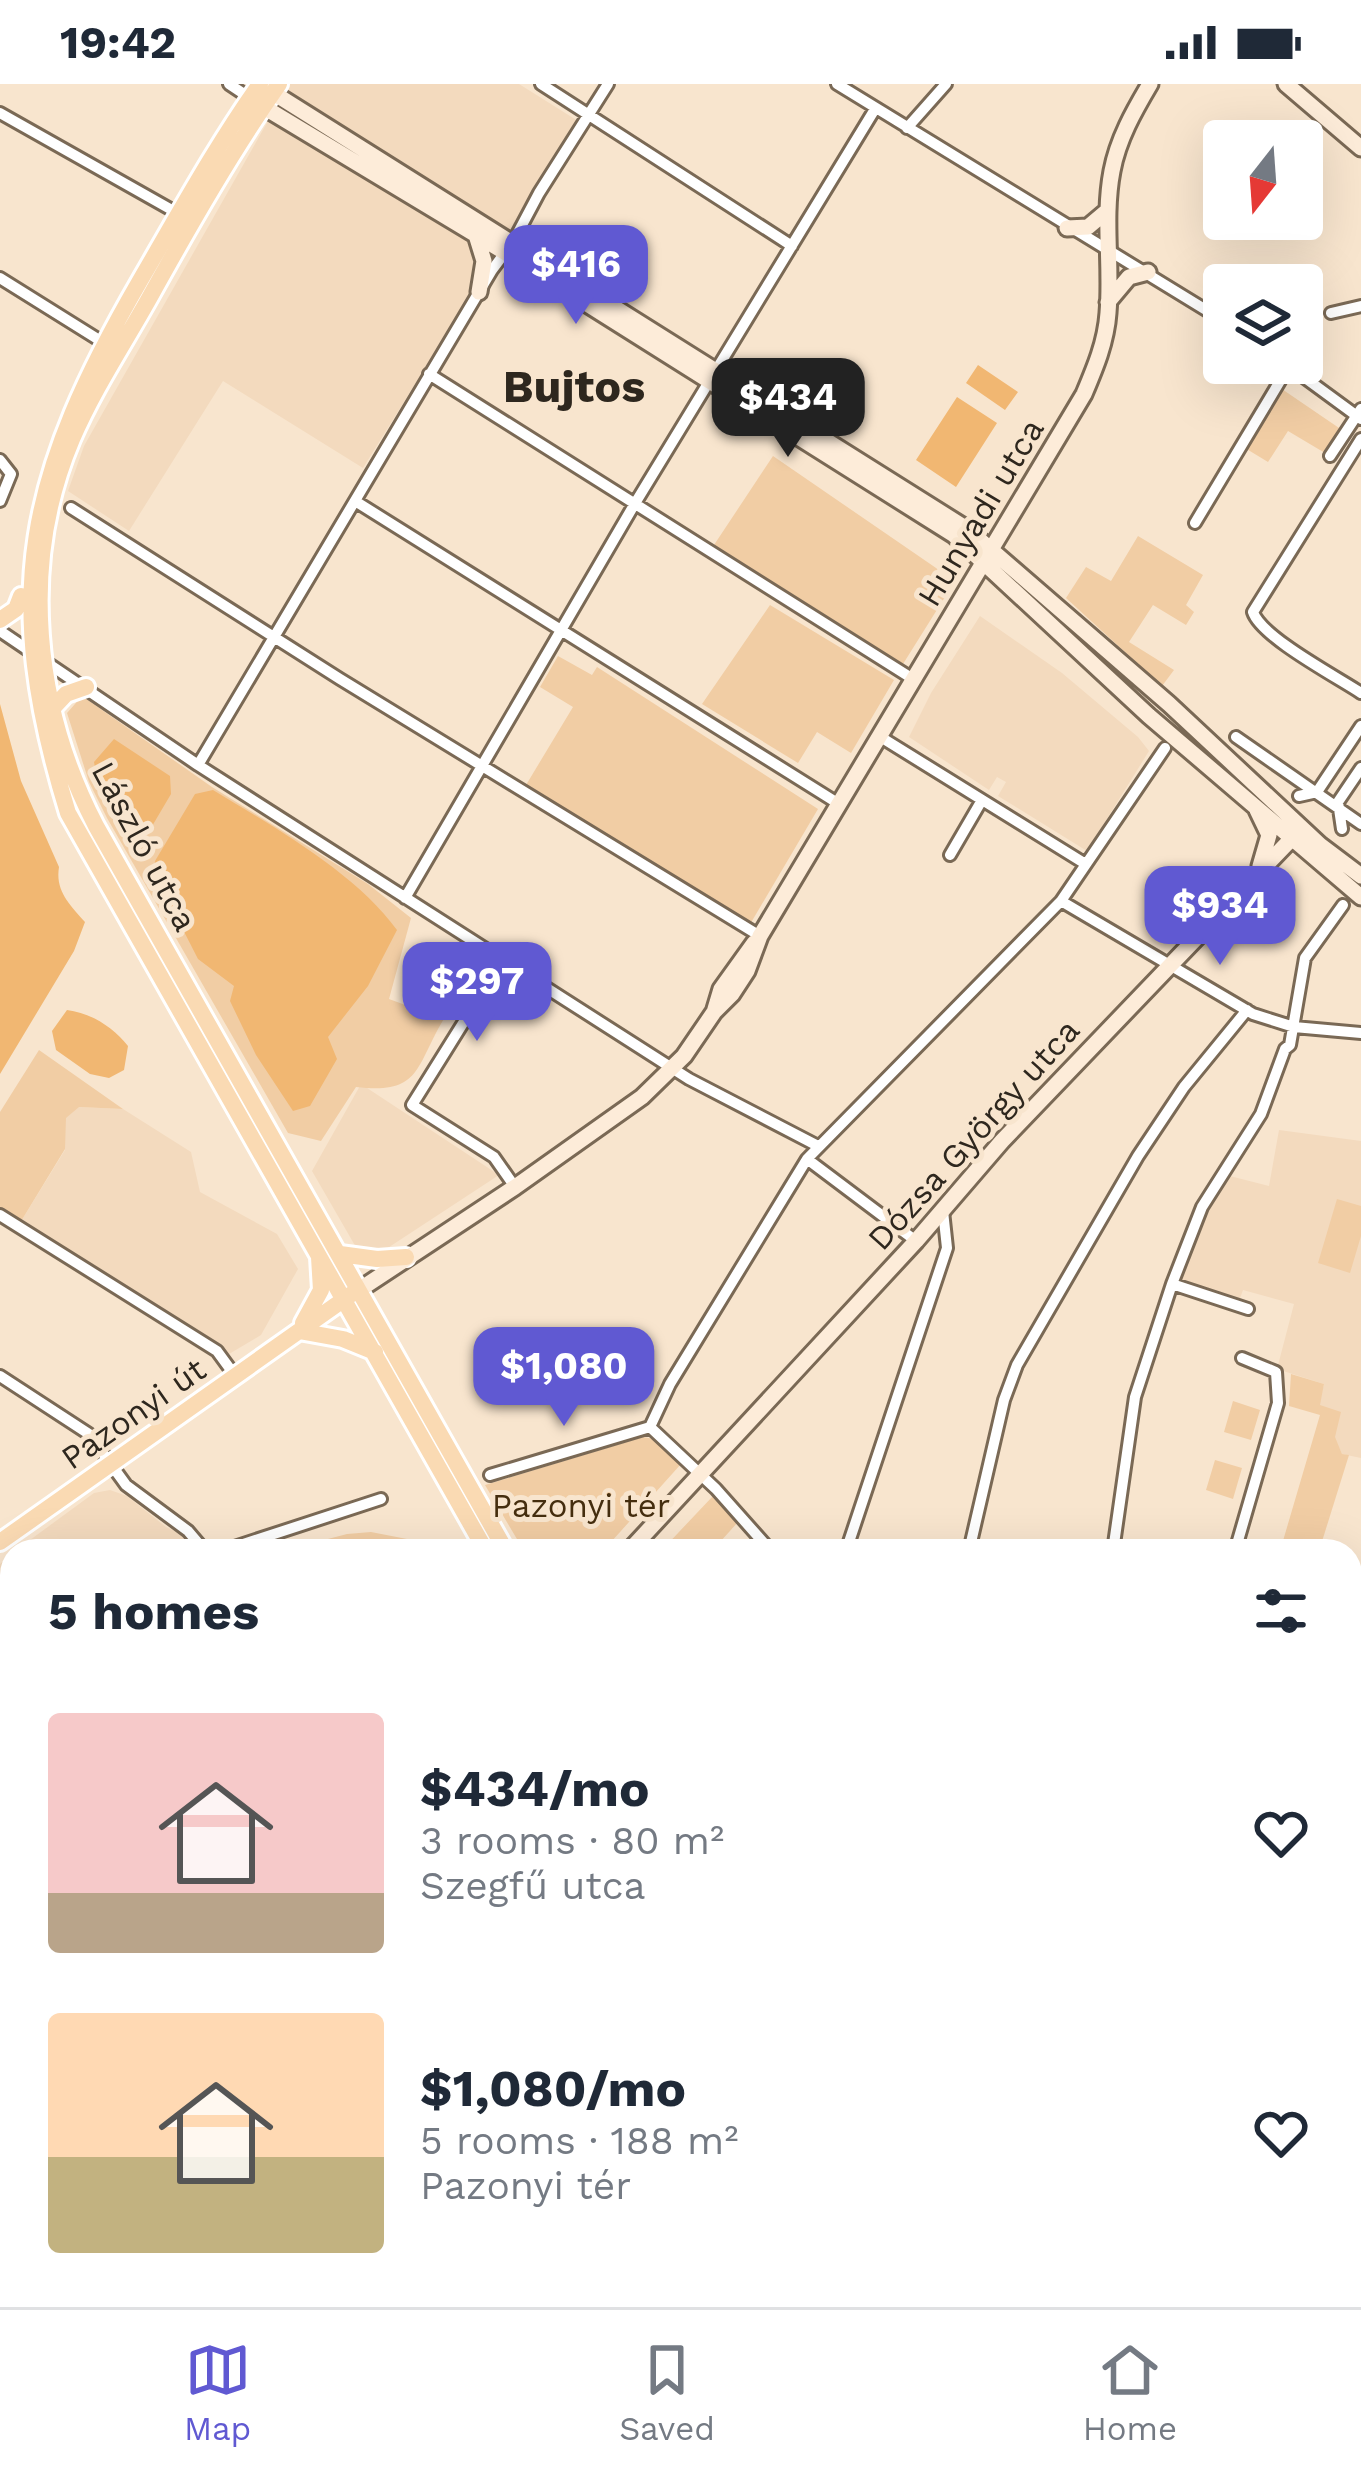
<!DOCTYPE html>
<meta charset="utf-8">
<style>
body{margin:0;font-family:"Work Sans",sans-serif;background:#f2f2f3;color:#1f2937;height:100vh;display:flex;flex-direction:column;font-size:45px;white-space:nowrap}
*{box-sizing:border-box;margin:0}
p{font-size:39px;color:#747a83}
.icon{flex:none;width:66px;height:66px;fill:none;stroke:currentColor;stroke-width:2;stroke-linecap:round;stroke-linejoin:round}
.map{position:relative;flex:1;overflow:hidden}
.side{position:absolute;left:0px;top:1455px;width:1362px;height:768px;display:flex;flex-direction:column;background:#fff;border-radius:36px 36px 0 0;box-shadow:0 12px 48px #0002}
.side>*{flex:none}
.needle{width:78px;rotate:197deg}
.controls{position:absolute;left:1203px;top:36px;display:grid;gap:24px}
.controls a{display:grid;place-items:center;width:120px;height:120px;border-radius:12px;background:#fff;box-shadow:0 12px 48px #0002;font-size:60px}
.price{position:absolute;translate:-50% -102px;padding:0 27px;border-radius:24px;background:#6059d2;color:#fff;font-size:39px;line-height:78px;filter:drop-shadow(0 3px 6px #0008)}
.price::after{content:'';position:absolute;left:50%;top:72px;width:36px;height:27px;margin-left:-18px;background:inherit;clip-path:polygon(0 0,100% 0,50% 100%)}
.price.active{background:#222;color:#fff}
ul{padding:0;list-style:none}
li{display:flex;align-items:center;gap:36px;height:300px;padding:0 48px}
li span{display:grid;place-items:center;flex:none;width:336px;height:240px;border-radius:12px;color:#555}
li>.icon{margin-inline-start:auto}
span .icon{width:144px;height:144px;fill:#fffc;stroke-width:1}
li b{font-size:51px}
h2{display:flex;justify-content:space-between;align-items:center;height:144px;padding:0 48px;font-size:51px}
.status{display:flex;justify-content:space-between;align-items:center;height:84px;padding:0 60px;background:#fff;direction:ltr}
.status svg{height:33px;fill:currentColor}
.dock{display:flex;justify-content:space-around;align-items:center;height:168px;border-top:3px solid #e0e1e3;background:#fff;font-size:33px;color:#747a83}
.dock a{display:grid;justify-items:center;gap:6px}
.dock .active{color:#6059d2}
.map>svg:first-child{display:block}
</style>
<div class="status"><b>19:42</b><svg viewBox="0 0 49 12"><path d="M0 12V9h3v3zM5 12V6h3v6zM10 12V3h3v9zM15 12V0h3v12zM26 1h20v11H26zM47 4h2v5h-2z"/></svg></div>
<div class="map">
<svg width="1361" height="2223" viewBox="0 0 1361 2223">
<rect width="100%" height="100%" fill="#f8e5ce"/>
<path fill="#f3dabe" d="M289 0H519L578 37 363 384 223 297 129 447 68 407 84 362Z
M980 532 1062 589 1138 653 1149 667 1087 767 998 712 1006 698 997 693 989 706 909 653 931 609Z
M361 1000 499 1091 380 1169 357 1165 312 1087Z
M78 1023 123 1025 191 1068 200 1108 277 1150 298 1185 261 1251 229 1270 20 1139 65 1066V1034Z
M1279 1046 1361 1057V1374L1342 1370 1319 1321 1324 1300 1277 1285 1294 1220 1243 1206 1239 1217 1174 1197 1222 1090 1269 1102Z
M110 1406 127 1412 166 1443 184 1451 192 1458 191 1467H15L94 1409Z
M12 1469V1528L0 1531V1480Z
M1350 2062 1361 2065V2103L1350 2132Z
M1350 2157 1361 2161V2223H1234L1239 2211H1350Z
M12 2169V2211H103L97 2223H0V2189Z
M154 2211H270L265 2223H178Z
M544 2211H721L718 2223H539Z
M928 2211H1014L1010 2223H951Z"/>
<path fill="#f1cda4" d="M1276 301 1342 346 1330 372 1288 347 1268 378 1240 361Z
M773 372 955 497 903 580 714 461Z
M1138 452 1203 491 1186 521 1194 528 1186 541 1153 521 1129 558 1174 586 1162 602 1066 514 1086 483 1111 497Z
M770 521 894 596 851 669 817 648 798 679 702 620Z
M558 572 592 591 597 583 818 725 749 842 526 701 573 623 540 603Z
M82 612 212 703 368 800 411 834 389 915 408 922 413 914 445 933C415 982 422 1011 356 1003L321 1057 288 1049 107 734 89 698 67 629Z
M39 966 123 1025 79 1023 66 1034 65 1065 20 1139 0 1126V1028Z
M1337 1115 1361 1122V1152L1350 1189 1318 1179Z
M1291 1290 1324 1300 1320 1321 1341 1328 1335 1353 1342 1370 1349 1371 1319 1467H1280L1320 1331 1289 1322Z
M1233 1317 1260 1326 1251 1356 1224 1348Z
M643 1353 654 1355 681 1380 603 1467H524L485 1401Z
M1215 1376 1242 1384 1233 1415 1206 1406Z
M713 1412 738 1438 712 1467H661Z
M371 1448 407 1455 430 1467H282L347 1450Z
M12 1549V2100L0 2113V1553Z
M103 2211H139L165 2223H98Z
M322 2211H544L539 2223H317Z"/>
<path fill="#f1b772" d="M978 281 1018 308 1005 326 966 299Z
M957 313 997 339 956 403 916 376Z
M0 620 21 697 59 783C55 807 70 821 85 838L74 867 0 990Z
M114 655 170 692 171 710 148 749 126 752 97 695 94 678Z
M213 706C274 743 356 789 397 846L368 902 328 953 337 975 310 1022 293 1027 256 971 230 917 234 902 198 875 154 789 155 777 195 710Z
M67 926C91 929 113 943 128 962L124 986 109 994 90 990 56 966 52 947Z"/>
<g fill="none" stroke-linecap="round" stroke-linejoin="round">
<g stroke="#7a6955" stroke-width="16">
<path id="street" d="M229 0 250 14
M541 0 792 162
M837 0 1224 237
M0 29 179 130
M907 44 946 0
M0 194 104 259
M1331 229 1361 222
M1286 280 1361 335
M429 290 913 595
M1361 355 1253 528C1261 553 1337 593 1361 609
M1330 372 1361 325
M0 376 11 390 0 417
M355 417 839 720
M71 424 340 595 760 852
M1195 439 1289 282
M0 547 198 681 689 995 818 1062
M879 652 1084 779
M1236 653 1361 740
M198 681 492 186 513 158 539 109 608 0
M1299 712 1317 708 1361 642
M1342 745 1338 718 1361 684
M950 771 982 716
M405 814 634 421 875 25
M1061 817 1253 930 1294 943 1361 949
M503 875 412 1021 494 1073 515 1103
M807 1075 916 1157
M0 1131 217 1267 236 1293
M1172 1200 1248 1225
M0 1292 89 1350 126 1401 188 1447 205 1467
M650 1343 670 1300 807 1075 1061 817 1165 664
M650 1343 716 1405 771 1467
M490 1391 650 1343
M222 1467 381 1415
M846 1467 947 1164 943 1127
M969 1467 1004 1316 1017 1281 1138 1072 1184 1003 1247 926
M1113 1467 1135 1313 1172 1200 1202 1123 1261 1030 1285 965 1290 961 1305 874 1343 821
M1235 1467 1278 1319 1276 1288 1242 1274
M1350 1501 1361 1502
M0 1539 12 1535
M1350 1566 1361 1569
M785 2211 807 2223
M310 2223 314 2211
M458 2223 462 2211
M727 2223 730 2211
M1023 2223 1027 2211"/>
</g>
<g stroke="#7a6955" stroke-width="21">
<path id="secondary" d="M1286 0 1361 64
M267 5 967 445 1169 620 1320 761 1361 792
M257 19 506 169 954 451 1149 632 1361 813
M1067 144 1088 143 1107 127
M476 151 484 177 479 208
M1108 218 1129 193 1148 188
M1257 726 1269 751 1260 782
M715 925 721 905 754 859
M359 1206 515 1103 642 1013 684 972 714 928 732 910 747 887 760 852 1084 310C1095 284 1106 258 1108 229 1112 181 1103 134 1112 87 1118 55 1134 27 1150 0
M629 1467 916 1157 1002 1057 1297 749
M1350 1876 1361 1845
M0 2147 12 2130
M1205 2223 1210 2211"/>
</g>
<g stroke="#fff" stroke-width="22">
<path id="primary" d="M260 0C216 62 179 130 141 195 28 390 0 509 68 729L486 1467
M279 0C232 67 191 139 151 211 125 258 94 304 72 355 19 480 34 623 96 742L506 1467
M0 536 16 525 21 512
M51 626 66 610 86 603
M340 1170 377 1175 406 1173
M303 1239 321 1206 319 1173
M299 1247 343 1255 375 1268
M0 1458 353 1209
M1350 2022 1361 2024
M1350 2038 1361 2041"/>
</g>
<use href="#street" stroke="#fff" stroke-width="10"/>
<use href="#secondary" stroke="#fdecd9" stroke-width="15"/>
<use href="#primary" stroke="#fadab3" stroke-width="16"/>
</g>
<g text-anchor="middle" stroke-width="10" stroke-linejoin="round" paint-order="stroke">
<g font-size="33" fill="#2e271e" stroke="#f8e5ce">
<text transform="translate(980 428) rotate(-59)" y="12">Hunyadi utca</text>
<text transform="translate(145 762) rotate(62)" y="12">László utca</text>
<text transform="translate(973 1050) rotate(-48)" y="12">Dózsa György utca</text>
<text transform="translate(133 1329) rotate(-35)" y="12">Pazonyi út</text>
</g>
<g font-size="33" fill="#452e0f" stroke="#f8e5ce">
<text x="581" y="1433">Pazonyi tér</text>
</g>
<g font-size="45" font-weight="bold" fill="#2e271e" stroke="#f8e5ce">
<text x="574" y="318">Bujtos</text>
</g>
</g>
</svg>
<div class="controls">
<a><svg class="needle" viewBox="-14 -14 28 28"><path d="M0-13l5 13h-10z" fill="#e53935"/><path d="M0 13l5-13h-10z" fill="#747a83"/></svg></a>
<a><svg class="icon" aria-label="layers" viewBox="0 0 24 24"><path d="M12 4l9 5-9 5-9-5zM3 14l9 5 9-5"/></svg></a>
</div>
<b class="price" style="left:576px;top:243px">$416</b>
<b class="price active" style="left:788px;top:376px">$434</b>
<b class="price" style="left:1220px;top:884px">$934</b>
<b class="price" style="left:477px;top:960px">$297</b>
<b class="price" style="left:564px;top:1345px">$1,080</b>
<section class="side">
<h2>5 homes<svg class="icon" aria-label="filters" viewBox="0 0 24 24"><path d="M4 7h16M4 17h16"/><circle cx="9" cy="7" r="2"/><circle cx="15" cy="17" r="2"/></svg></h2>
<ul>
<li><span style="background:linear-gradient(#f6c9c9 75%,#b9a48a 0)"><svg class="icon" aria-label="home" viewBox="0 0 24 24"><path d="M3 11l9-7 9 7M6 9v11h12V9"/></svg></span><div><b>$434/mo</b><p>3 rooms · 80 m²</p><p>Szegfű utca</p></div><svg class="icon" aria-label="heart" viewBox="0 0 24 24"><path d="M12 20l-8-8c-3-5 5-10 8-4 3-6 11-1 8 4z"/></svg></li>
<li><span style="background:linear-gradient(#ffd9b3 60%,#c2b280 0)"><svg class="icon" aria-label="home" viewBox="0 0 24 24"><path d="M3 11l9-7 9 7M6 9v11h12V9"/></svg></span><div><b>$1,080/mo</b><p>5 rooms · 188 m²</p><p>Pazonyi tér</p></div><svg class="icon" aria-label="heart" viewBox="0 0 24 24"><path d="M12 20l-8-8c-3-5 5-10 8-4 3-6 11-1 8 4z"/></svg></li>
</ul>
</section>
</div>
<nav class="dock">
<a class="active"><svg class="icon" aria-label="map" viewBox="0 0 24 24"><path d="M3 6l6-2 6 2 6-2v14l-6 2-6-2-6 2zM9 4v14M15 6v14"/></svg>Map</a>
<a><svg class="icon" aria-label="saved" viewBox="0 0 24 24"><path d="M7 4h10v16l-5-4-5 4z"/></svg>Saved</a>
<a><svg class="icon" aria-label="home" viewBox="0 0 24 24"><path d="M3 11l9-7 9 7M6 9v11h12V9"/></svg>Home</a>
</nav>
